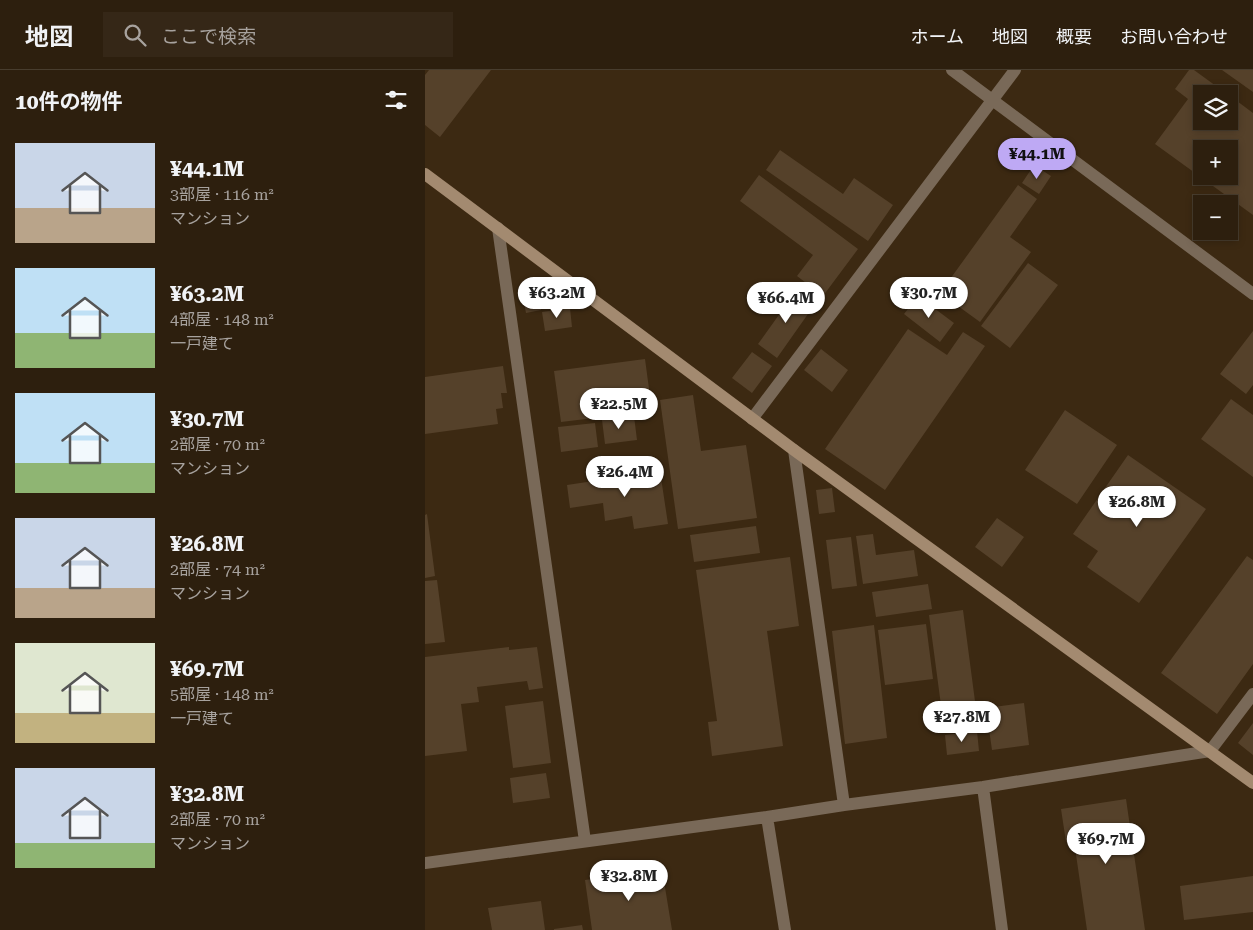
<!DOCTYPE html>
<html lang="ja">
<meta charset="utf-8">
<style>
body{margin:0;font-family:"Roboto Serif","Noto Sans JP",serif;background:#352717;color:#f1f3f6;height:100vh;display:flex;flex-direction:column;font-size:19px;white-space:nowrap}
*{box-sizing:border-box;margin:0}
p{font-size:16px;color:#a7a29e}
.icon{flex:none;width:28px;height:28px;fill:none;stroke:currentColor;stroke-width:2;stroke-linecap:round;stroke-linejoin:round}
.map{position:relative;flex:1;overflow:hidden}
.sheet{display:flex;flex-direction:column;background:#2d1f0e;width:425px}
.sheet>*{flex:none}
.controls{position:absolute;left:768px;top:15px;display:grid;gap:10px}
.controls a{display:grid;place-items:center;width:45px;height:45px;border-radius:0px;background:#2d1f0e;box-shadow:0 2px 8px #0003,0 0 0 1px #483d2e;font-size:25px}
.price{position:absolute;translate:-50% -42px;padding:0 11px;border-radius:18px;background:#fff;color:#222;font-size:16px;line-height:32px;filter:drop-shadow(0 1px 2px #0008)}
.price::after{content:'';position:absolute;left:50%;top:30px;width:15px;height:11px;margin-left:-8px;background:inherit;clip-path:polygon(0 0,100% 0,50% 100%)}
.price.current{background:#bea9f4;color:#111}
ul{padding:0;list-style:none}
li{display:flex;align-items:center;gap:15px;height:125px;padding:0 15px}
li span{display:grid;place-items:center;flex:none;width:140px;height:100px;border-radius:0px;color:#555}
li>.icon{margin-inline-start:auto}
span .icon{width:60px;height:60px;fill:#fffc;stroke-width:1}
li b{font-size:21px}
h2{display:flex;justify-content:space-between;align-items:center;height:60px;padding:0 15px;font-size:21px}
header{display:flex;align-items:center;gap:30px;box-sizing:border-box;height:70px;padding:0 25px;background:#2d1f0e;border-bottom:1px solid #483d2e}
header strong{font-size:24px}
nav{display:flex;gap:28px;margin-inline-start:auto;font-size:18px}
.search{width:350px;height:45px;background:#352717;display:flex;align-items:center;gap:12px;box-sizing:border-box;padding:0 18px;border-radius:0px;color:#a7a29e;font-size:19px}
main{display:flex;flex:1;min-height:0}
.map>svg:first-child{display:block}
</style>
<header>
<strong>地図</strong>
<div class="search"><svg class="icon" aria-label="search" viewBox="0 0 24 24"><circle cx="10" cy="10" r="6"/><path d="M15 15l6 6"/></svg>ここで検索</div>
<nav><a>ホーム</a><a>地図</a><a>概要</a><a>お問い合わせ</a></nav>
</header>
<main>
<section class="sheet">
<h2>10件の物件<svg class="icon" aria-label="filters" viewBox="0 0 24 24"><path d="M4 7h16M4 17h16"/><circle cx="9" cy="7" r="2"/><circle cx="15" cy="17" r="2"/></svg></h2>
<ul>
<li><span style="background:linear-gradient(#c9d6e8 65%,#b9a48a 0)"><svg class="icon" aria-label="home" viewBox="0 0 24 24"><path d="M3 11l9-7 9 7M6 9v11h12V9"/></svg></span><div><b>¥44.1M</b><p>3部屋 · 116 m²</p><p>マンション</p></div></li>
<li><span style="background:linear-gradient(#bfe0f5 65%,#8fb573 0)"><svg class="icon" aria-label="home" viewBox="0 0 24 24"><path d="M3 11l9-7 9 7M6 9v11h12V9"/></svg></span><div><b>¥63.2M</b><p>4部屋 · 148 m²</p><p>一戸建て</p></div></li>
<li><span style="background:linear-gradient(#bfe0f5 70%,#8fb573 0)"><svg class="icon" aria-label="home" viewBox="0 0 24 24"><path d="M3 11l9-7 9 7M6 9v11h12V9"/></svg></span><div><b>¥30.7M</b><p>2部屋 · 70 m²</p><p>マンション</p></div></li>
<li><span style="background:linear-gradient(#c9d6e8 70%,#b9a48a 0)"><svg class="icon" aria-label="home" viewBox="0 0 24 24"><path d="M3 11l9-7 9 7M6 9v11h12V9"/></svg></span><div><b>¥26.8M</b><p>2部屋 · 74 m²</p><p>マンション</p></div></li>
<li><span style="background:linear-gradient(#dfe7d0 70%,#c2b280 0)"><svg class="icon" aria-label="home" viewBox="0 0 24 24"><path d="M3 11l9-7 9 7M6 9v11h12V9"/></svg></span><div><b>¥69.7M</b><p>5部屋 · 148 m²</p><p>一戸建て</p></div></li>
<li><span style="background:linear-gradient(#c9d6e8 75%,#8fb573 0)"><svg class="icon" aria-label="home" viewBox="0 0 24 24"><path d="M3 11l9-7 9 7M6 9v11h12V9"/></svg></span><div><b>¥32.8M</b><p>2部屋 · 70 m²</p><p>マンション</p></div></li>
</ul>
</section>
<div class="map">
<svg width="828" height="860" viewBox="0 0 828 860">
<rect width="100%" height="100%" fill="#3c2912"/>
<path fill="#55412a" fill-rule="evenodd" d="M4 0H66L15 67 0 55V5Z
M764 0H769L802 24H776V51H804V25L828 43V145L730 74 763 29 750 19ZM776 79H804V106H776Z
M797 0H828V22Z
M355 80 418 124 429 108 468 135 443 171 341 100Z
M609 95 626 106 614 124 597 113Z
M334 105 433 179 398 226 372 206 388 185 315 131Z
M593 115 612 129 585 167 606 182 555 252 515 223Z
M603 193 633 215 585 278 556 256Z
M112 214 116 240 101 243 96 217Z
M371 221 390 234 352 288 333 274Z
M493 226 529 253 515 272 479 244Z
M145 238 147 257 120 261 117 242Z
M483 259 522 285 538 262 560 276 460 420 400 379Z
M828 261V315L821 324 795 304Z
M396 279 423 300 407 322 379 300Z
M327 282 347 296 327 323 307 308Z
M220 289 227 341 136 352 129 301Z
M78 296 82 323H76L78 338 71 339 73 354 0 364V307Z
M268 325 276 381 321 375 332 448 253 459 235 330Z
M806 329 828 345V407L776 369Z
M640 340 692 375 652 434 600 400Z
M209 346 212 370 180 374 177 350Z
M170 353 173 377 136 382 133 357Z
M703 385 781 439 714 533 662 497 673 481 648 464Z
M235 401 243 454 209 459 207 446 180 451 178 433 145 438 142 415Z
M407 418 410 442 394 444 391 420Z
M2 444 10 506 0 508V445Z
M572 448 599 467 577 497 550 477Z
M331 456 335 483 269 492 265 465Z
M448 464 451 485 489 480 493 506 438 514 431 466Z
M426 467 432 516 407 519 401 470Z
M822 486 828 490V594L792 644 736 603Z
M365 487 374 556 342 561 358 676 287 686 283 652 292 651 271 500Z
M12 510 20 572 0 574V511Z
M503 514 507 539 451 547 447 522Z
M538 540 553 654 519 658 504 545Z
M501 554 508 609 460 615 453 560Z
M449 555 462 668 420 674 407 561Z
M84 577V580L112 577 118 618 104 620 102 611 52 617 54 632 36 634 42 681 0 686V587Z
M118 631 126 693 88 698 80 636Z
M599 633 604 675 567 680 561 638Z
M828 653V685L813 673Z
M552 661 554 681 522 685 520 665Z
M121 703 125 728 88 733 85 708Z
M701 729 720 860H662L649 771 641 772 636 739Z
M237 799 247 860H167L160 810Z
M828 806V842L759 850 755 816Z
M116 831 120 860H67L63 838Z
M157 855 158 860H129V859Z"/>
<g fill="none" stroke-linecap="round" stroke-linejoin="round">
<path stroke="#796958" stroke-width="12" d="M527 0 828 224
M73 158 160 771
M327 349 590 0
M369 380 419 735
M558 717 577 860
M342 747 360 860
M0 793 342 747 419 735 558 717 785 681 828 624"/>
<path stroke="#a38a70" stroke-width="12" d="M0 104 369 380 828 713"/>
</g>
</svg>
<div class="controls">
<a><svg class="icon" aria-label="layers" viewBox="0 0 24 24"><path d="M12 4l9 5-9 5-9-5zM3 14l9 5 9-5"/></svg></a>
<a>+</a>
<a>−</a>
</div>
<b class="price current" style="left:612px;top:110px">¥44.1M</b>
<b class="price" style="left:132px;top:249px">¥63.2M</b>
<b class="price" style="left:504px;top:249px">¥30.7M</b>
<b class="price" style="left:361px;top:254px">¥66.4M</b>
<b class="price" style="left:194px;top:360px">¥22.5M</b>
<b class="price" style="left:200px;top:428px">¥26.4M</b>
<b class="price" style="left:712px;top:458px">¥26.8M</b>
<b class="price" style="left:537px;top:673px">¥27.8M</b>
<b class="price" style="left:681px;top:795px">¥69.7M</b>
<b class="price" style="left:204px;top:832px">¥32.8M</b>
</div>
</main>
